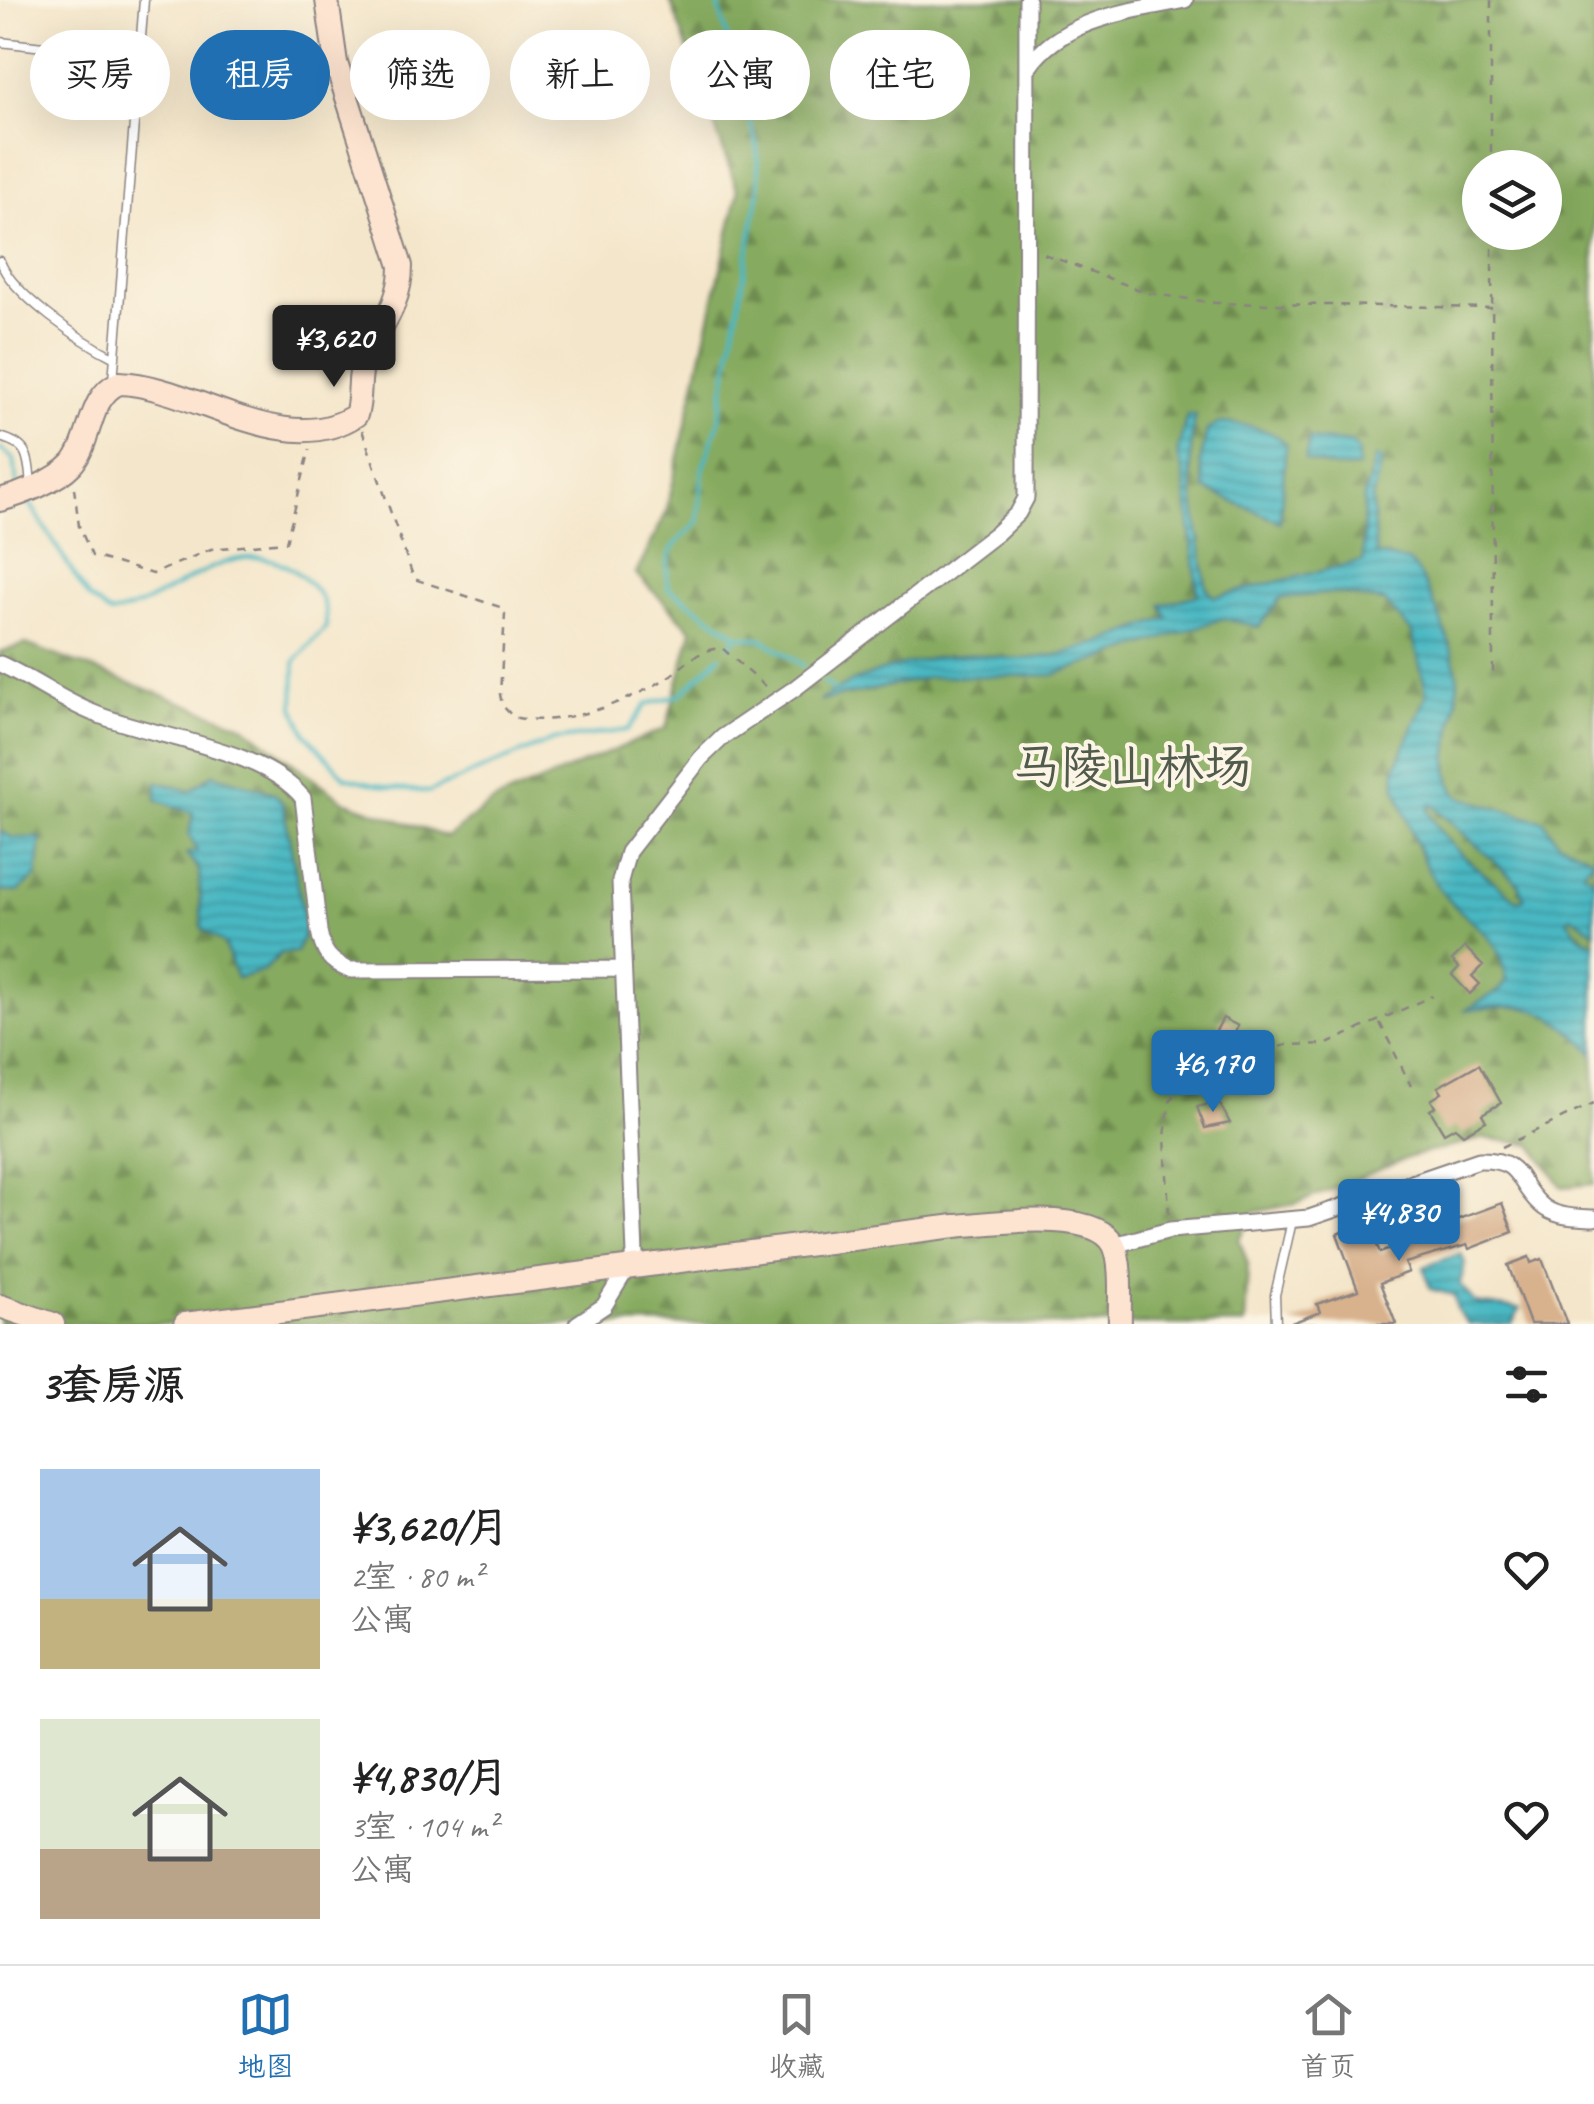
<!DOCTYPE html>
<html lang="zh">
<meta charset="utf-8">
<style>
body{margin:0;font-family:Caveat,"LXGW WenKai TC",sans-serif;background:#f2f2f2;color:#222;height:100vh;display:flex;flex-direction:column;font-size:38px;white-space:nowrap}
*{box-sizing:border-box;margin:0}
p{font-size:32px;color:#767676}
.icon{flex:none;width:55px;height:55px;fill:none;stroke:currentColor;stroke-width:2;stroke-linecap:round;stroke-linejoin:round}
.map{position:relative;height:1324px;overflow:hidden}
.panel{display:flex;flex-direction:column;background:#fff;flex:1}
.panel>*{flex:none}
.top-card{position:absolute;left:30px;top:30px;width:1000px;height:90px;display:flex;gap:20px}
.buttons{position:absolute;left:1462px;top:150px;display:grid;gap:20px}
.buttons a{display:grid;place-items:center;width:100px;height:100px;border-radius:50%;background:#fff;box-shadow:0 10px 40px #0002;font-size:50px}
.price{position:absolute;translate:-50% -85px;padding:0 22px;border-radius:10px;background:#1f6fb2;color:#fff;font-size:32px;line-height:65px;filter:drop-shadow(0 2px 5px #0008)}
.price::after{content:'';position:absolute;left:50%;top:60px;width:30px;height:22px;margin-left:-15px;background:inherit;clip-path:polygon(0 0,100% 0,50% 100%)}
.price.selected{background:#222;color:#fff}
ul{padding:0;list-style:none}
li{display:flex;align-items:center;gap:30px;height:250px;padding:0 40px}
li span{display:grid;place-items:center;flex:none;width:280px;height:200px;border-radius:0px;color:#555}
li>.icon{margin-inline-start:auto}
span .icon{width:120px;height:120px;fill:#fffc;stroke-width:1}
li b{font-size:42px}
h2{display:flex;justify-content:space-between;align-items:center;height:120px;padding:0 40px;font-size:42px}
.pill{padding:0 35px;border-radius:45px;background:#fff;box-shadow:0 10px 40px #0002;font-size:35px;line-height:90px}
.pill.selected{background:#1f6fb2;color:#fff}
.menu{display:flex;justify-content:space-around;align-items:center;height:140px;border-top:2px solid #e0e0e0;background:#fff;font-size:28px;color:#767676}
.menu a{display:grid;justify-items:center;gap:5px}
.menu .selected{color:#1f6fb2}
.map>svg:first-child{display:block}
</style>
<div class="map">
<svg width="1594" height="1324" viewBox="0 0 1594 1324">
<defs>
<pattern id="forest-firs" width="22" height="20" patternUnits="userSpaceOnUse" patternTransform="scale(2.5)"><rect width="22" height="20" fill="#86aa5f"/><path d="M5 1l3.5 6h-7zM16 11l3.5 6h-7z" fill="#6d8a50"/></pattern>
<pattern id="water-rules" width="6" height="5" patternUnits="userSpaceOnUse" patternTransform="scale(2.5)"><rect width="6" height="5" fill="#4ab8c2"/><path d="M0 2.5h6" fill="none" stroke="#3d959f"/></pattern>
</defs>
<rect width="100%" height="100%" fill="#fcf5e5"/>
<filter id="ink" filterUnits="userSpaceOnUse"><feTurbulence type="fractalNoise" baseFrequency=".01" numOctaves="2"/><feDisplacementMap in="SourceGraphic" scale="20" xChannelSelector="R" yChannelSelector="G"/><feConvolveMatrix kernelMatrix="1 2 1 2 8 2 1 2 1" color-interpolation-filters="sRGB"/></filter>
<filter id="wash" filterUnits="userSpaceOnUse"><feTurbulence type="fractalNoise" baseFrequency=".0048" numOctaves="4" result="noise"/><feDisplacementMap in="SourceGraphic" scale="40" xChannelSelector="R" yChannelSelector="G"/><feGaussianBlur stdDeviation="2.25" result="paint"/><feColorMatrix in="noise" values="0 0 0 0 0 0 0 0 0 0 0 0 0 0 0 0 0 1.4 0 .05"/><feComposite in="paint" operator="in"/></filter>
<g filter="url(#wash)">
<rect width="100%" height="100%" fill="#f4e6ca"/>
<path fill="url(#forest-firs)" stroke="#54664d" stroke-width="2.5" fill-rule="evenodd" d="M670 0H1594V1184L1562 1187 1532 1145 1484 1138 1410 1157 1296 1204 1254 1212 1239 1239 1248 1264 1245 1324H0V652L26 644 243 725 344 801 446 837 495 801 666 728 692 630 636 574 666 513 738 192ZM1480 168H1545V232H1480ZM213 774 302 915 306 930 263 971 237 978 224 943 202 928 199 869 187 855 197 851 193 813 157 782 190 791Z"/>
<path fill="url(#water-rules)" stroke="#366d7e" stroke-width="2.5" fill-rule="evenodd" d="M1187 415H1196C1182 468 1201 532 1206 587L1214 597 1363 561 1364 496 1376 457 1382 459 1372 500 1376 555 1410 562C1430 587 1457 652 1458 684 1459 720 1434 766 1459 797L1544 821 1557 841 1594 859 1583 872 1594 878V931L1571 916 1567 919 1579 936 1594 943V1053C1547 1006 1531 1001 1464 1011L1500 990 1507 980C1499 925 1459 922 1435 882 1417 852 1407 819 1396 787L1395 769 1427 694 1412 633 1385 602 1334 593 1280 598 1259 627 1224 618 1053 675 931 677 820 701C855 673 937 652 981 655 1008 658 1022 661 1050 656 1089 649 1129 631 1168 618L1161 605 1198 595 1184 474 1177 454ZM1431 804 1519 884 1524 899 1518 901C1489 876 1443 847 1428 810Z
M1220 423C1242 424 1271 427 1286 445L1280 522 1205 489 1200 463 1207 430Z
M1309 439 1351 443 1358 451V467L1336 468 1305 460Z
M213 774 274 793 283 803 306 930 296 952 281 953 263 971 237 978 224 944 202 928 199 869 186 854 197 851 189 834 193 813 157 800V782L190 791Z
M0 831 13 838H41L37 876 18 892 0 891Z
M1461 1253 1465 1263 1460 1284 1475 1303 1520 1309 1512 1324H1468L1457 1310 1454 1295 1430 1289 1424 1267Z"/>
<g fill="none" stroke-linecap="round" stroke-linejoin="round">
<path stroke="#4ab8c2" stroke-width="4" d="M717 0 757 146 759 190 718 424 703 467 698 523C671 546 664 552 668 588L738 636
M0 448 14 460 17 484
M29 502 88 597 110 614C175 604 237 521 301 576 320 592 327 601 326 627L295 661 294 707 306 734 345 777 387 787 428 792 553 740 628 730 647 704 680 695 720 656
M730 645 738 636 762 639 804 666
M824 682 834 690"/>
</g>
<g id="blocks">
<path fill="#d8b18d" d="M1465 947 1483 965 1472 976 1480 984 1470 994 1452 975 1459 967 1452 960Z
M1223 1018 1238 1026 1234 1034 1242 1039 1235 1052 1211 1040Z
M1479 1064 1501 1103 1482 1114 1486 1121 1463 1134 1455 1127 1444 1133 1430 1110 1435 1107 1431 1100 1442 1093 1438 1087Z
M1219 1102 1230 1123 1205 1128 1197 1107Z
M1502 1203 1513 1232 1469 1249 1467 1245 1405 1263 1409 1272 1380 1283 1396 1324H1289L1320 1312 1317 1304 1358 1290 1337 1234 1368 1222 1380 1253 1406 1243 1404 1239Z
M1529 1257 1531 1263 1542 1259 1567 1324H1530L1508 1265Z"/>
</g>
</g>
<g filter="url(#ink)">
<use href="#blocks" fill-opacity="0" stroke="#8b8482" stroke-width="2.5"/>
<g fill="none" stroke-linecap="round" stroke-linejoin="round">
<g stroke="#8b8482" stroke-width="11">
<path id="lane" d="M0 42 139 58
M0 261C12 295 83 342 115 358
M113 381 144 0
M0 437C29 445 28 456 31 484
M1276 1324 1275 1295 1292 1221"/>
</g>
<g stroke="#8b8482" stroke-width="19">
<path id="street" d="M1029 67C1062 18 1132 11 1185 0
M0 664C33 679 62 701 96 714 155 738 263 748 303 798L319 931C323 953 329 961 349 970L623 969
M1114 1245 1170 1230 1309 1218 1479 1160C1523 1159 1515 1181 1540 1204 1554 1218 1576 1217 1594 1218
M577 1324 604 1306 635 1255 620 881 628 852 701 758 723 737 794 689 997 533 1018 513 1026 498 1027 0"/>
</g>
<g stroke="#8b8482" stroke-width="26">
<path id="secondary" d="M0 500C22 494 56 481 72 464 92 441 88 396 119 383 193 385 285 462 356 415 362 397 357 377 364 360 380 327 401 305 401 266L336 63 327 0
M0 1306 53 1324
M185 1324 955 1226C989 1224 1095 1207 1114 1245 1123 1265 1119 1302 1120 1324"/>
</g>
<path stroke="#8b8482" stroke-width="2.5" stroke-dasharray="8 8" stroke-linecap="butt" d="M1491 0V168
M1492 232 1493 678
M1044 254 1148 293 1215 303 1492 308
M362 430 414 579 500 607 505 614 500 694 502 705 513 717C560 728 622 704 662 681 684 668 695 649 722 648L767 688
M74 488 79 526 92 556 153 574 211 549 286 542 310 449
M1380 1023 1411 1086
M1502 1147 1594 1103
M1169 1214 1165 1136 1170 1101 1179 1086 1239 1057 1287 1045 1327 1044 1432 996"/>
<use href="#lane" stroke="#fff" stroke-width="8"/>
<use href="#street" stroke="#fff" stroke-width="15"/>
<use href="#secondary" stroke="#fde4d0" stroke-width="22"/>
</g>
</g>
<g text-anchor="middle" stroke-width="8" stroke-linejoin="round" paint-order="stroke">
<g font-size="48" fill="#515b4c" stroke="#fcf5e5">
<text x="1132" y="783">马陵山林场</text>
</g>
</g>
</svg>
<div class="buttons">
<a><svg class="icon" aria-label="layers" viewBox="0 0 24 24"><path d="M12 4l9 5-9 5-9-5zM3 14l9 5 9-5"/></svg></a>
</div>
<b class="price selected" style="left:334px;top:390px">¥3,620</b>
<b class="price" style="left:1213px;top:1115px">¥6,170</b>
<b class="price" style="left:1399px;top:1264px">¥4,830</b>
<div class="top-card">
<a class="pill">买房</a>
<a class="pill selected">租房</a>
<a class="pill">筛选</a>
<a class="pill">新上</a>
<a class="pill">公寓</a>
<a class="pill">住宅</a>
</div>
</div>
<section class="panel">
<h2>3套房源<svg class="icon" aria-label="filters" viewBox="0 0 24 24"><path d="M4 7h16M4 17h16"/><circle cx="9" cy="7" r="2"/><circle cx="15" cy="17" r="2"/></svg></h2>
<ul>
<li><span style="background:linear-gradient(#a9c7e8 65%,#c2b280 0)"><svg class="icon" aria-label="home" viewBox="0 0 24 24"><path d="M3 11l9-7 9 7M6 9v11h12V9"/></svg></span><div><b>¥3,620/月</b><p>2室 · 80 m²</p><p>公寓</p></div><svg class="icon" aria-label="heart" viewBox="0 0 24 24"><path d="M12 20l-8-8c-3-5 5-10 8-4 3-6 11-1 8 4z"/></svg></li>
<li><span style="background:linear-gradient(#dfe7d0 65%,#b9a48a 0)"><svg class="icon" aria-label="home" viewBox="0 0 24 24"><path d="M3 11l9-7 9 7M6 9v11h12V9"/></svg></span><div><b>¥4,830/月</b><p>3室 · 104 m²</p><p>公寓</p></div><svg class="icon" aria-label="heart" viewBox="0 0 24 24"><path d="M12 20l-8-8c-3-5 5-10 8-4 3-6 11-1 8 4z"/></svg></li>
</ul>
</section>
<nav class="menu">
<a class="selected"><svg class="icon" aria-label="map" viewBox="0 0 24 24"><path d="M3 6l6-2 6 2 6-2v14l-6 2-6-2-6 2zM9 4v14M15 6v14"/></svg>地图</a>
<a><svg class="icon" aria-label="saved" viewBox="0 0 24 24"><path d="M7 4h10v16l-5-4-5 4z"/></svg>收藏</a>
<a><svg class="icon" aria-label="home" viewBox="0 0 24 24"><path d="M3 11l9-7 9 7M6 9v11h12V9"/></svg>首页</a>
</nav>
